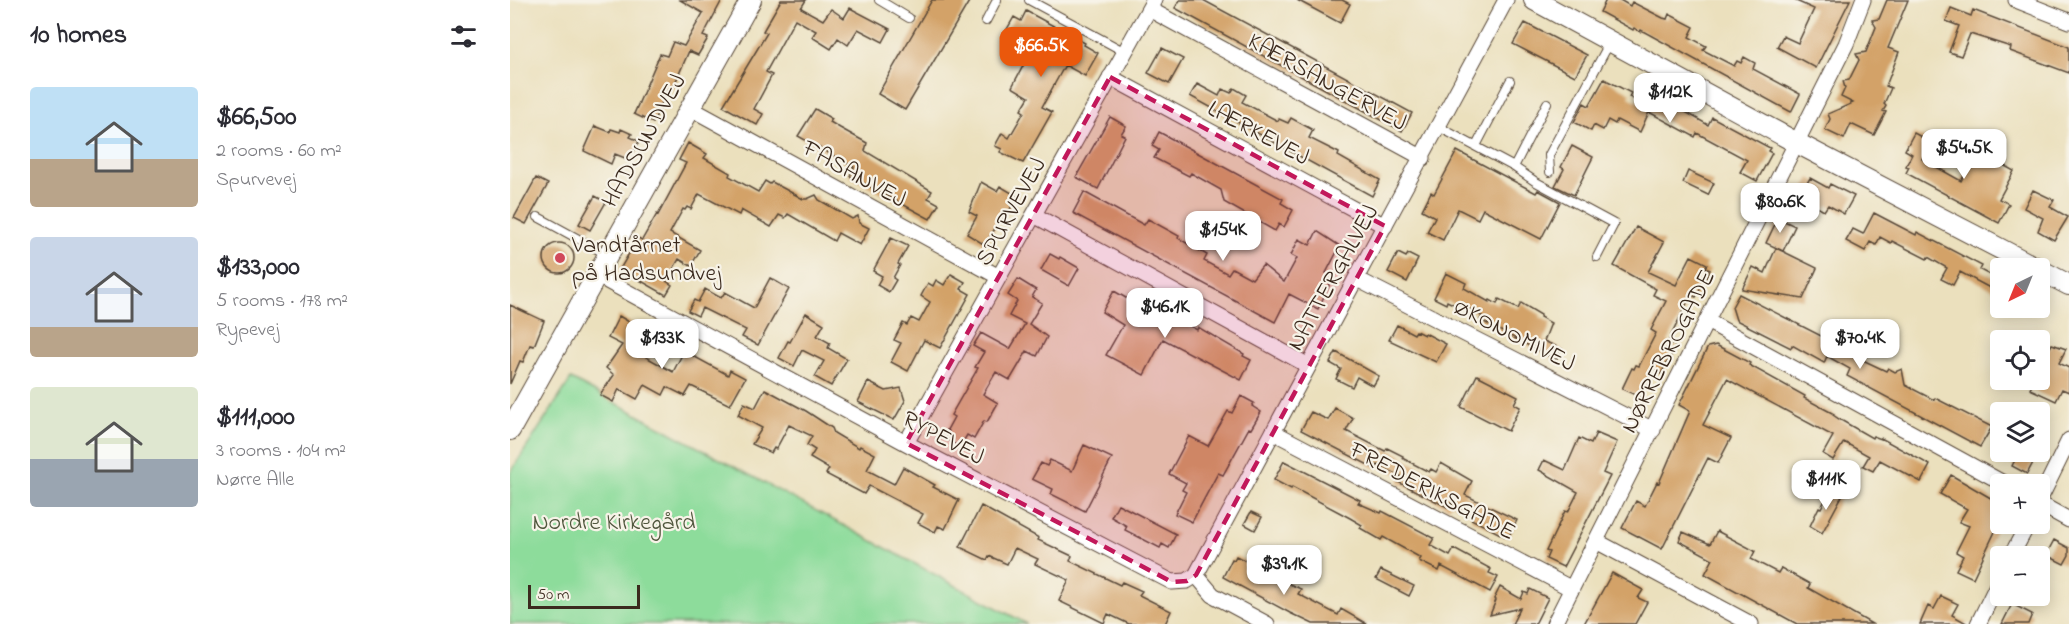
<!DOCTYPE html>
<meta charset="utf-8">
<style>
body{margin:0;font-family:"Indie Flower",sans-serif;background:#f7f7f7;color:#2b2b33;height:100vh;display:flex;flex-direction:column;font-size:22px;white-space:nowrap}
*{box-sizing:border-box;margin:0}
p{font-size:20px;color:#7c7c81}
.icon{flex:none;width:33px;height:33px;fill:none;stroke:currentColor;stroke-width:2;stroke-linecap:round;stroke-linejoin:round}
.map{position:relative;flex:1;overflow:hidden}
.sheet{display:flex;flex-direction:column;background:#fff;width:510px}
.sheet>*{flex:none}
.needle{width:39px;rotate:223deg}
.fabs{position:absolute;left:1480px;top:258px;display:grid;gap:12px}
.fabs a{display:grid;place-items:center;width:60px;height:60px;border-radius:6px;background:#fff;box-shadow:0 3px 15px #0003;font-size:30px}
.scale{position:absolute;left:18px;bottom:15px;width:112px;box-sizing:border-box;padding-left:6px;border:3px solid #3b2a1e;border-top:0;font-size:16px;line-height:21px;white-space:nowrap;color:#3b2a1e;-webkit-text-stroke:4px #f7f3e8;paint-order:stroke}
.price{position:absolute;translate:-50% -51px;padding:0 14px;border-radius:12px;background:#fff;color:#222;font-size:20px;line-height:39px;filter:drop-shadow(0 2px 3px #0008)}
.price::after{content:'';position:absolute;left:50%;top:36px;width:18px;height:14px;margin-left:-9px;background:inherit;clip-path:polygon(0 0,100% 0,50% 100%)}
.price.active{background:#ea580c;color:#fff}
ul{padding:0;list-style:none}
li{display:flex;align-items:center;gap:18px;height:150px;padding:0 30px}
li span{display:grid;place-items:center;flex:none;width:168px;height:120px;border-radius:6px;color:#555}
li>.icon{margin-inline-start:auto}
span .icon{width:72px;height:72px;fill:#fffc;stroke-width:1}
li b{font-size:26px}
h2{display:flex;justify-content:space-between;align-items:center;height:72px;padding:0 30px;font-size:26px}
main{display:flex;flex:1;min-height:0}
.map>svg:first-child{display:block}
</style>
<main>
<section class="sheet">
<h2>10 homes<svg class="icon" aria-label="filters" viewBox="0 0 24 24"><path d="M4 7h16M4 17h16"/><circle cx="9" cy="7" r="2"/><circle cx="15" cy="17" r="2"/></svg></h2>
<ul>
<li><span style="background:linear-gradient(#bfe0f5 60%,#b9a48a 0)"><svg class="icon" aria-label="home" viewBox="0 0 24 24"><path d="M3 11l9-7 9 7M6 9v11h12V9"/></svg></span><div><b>$66,500</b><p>2 rooms · 60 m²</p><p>Spurvevej</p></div></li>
<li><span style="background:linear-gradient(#c9d6e8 75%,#b9a48a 0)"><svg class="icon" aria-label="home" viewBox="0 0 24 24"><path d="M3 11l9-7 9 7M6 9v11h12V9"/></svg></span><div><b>$133,000</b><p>5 rooms · 178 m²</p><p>Rypevej</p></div></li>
<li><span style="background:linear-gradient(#dfe7d0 60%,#9aa5b1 0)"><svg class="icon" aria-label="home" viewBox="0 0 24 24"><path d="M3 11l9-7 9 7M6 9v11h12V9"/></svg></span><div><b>$111,000</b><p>3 rooms · 104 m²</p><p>Nørre Alle</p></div></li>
</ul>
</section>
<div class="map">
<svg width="1559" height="624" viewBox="0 0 1559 624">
<rect width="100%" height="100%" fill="#f7f3e8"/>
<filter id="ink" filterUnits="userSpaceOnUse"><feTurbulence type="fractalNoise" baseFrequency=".0167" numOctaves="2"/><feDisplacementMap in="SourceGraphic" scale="12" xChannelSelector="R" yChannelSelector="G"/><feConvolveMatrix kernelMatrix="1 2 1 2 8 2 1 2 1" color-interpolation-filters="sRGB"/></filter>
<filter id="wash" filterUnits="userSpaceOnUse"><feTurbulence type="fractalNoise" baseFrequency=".008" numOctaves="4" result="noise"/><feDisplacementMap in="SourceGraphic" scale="24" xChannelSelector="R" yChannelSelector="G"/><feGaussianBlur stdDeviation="1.35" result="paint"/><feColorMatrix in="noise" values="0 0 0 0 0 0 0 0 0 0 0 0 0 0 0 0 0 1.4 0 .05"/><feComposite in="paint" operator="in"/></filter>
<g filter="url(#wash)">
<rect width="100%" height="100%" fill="#ebe0bd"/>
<path fill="#8ddc9b" stroke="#64835c" stroke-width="1.5" d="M61 379 517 624H0V473Z"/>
<g id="blocks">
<path fill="#d3a267" d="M170 0H212L193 36 198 38 188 55 179 51 162 90 158 89 143 123 124 114 150 54 157 56 163 42 174 46 193 13Z
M271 0H296L291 8 313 20 321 9 334 18 340 8 380 29 373 42 348 29 338 45 328 38 321 49 302 37 306 31 285 19 256 72 262 75 244 109 253 114 247 125 213 106 257 33 253 31Z
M422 0H460L395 110 368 94Z
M670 0H693L902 113 892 131 665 8Z
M787 0H832L840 4 830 23Z
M1096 0H1110L1120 6 1122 2 1153 18 1157 19 1159 14 1184 27 1179 37 1196 46 1193 50 1224 66 1227 61 1231 63 1234 57 1245 63 1243 69 1290 94 1281 112 1131 30 1130 32 1124 28 1123 30 1090 12Z
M1284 0H1340L1306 68 1267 47 1273 36 1288 43 1304 9Z
M1377 0H1398L1378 48 1389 52 1376 86 1381 88 1374 104 1376 106 1373 111 1376 112 1364 135 1341 124 1334 139 1315 130 1320 119 1318 114 1343 103 1331 97 1335 88 1333 81 1339 80 1349 60 1346 54 1356 52 1366 27 1362 20 1369 19Z
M1441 8 1461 16 1463 10 1559 47V73L1500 51 1501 47 1460 34 1451 56 1439 52 1449 26 1436 21Z
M516 11 575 43 574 45 588 53 575 76 555 65 532 107 542 112 513 163 490 152 492 149 485 146 492 133 499 138 514 112 511 110 519 97 502 87 523 47 496 31 504 17 511 21Z
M1015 23 1077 55 1065 76 1003 44Z
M652 48 673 59 659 84 638 73Z
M1094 79 1121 93 1119 97 1140 107 1146 95 1198 125 1202 117 1260 148 1258 151 1262 153 1247 181 1230 172 1237 160 1187 133 1185 137 1139 112 1130 132 1107 120 1105 124 1098 120 1093 130 1084 125 1081 131 1064 122 1074 103 1079 106Z
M687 84 709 96 712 89 721 93 724 88 736 95 732 102 768 121 769 119 778 123 781 118 803 130 799 138 829 153 828 156 870 180 862 196 680 96Z
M305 109 322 119 320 122 330 128 357 143 355 151 422 191 418 198 429 204 420 219 340 176 344 167 288 136Z
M600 117 616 126 611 134 615 136 588 189 566 177Z
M85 126 100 132 101 129 110 132 111 129 122 134 120 137 129 141 120 160 105 154 101 164 74 151Z
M649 132 773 199 771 203 783 210 774 227 769 224 765 231 714 202 711 190 681 173 679 176 644 158 649 150 642 146Z
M1404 133 1421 142 1412 159 1451 181 1468 151 1504 171 1489 199 1499 204 1489 223 1396 173 1399 167 1396 166 1402 154 1395 150Z
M178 143 197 154 194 158 220 173 219 176 248 192 255 181 260 184 262 182 293 199H297L306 195 309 200 342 219 348 216 349 223 359 228 350 245 328 233 324 241 278 214 275 218 269 215 261 227 231 210 229 215 189 194 181 209 177 207 175 210 173 209 160 233 190 250 181 266 169 259 156 281 162 285 156 295 110 269 128 238 132 240 147 214 148 215 176 163 169 160Z
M1062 146 1083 157 1064 195 1045 186 1054 169 1051 167Z
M947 151 1026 193 1028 190 1050 202 1031 239 973 209 968 219 948 209 933 240 917 232 925 217 912 210 921 192 924 194Z
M1178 171 1204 183 1198 195 1173 183Z
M26 178 38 184 16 224 4 218Z
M1300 178 1318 188 1320 184 1344 196 1334 214 1318 205 1314 211 1289 197Z
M471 182 487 191 490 186 507 196 498 213 495 212 475 245 457 234 467 216 459 212Z
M1523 190 1544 200 1540 207 1558 217 1544 240 1528 231 1533 218 1514 208Z
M574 192 634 225 638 219 669 236 668 238 697 255 694 261 718 274 722 268 742 279 753 265 774 282 787 258 781 255 789 239 800 245 807 231 830 246 816 273 823 277 808 309 779 294 765 322 563 213Z
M85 196 96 202 80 230 69 224Z
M1364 213 1406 235 1407 232 1472 266 1470 270 1491 281V294L1450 272 1443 285 1431 279 1437 268 1418 257 1417 259 1382 241 1381 243 1370 237 1366 245 1360 242 1355 251 1336 241 1343 229 1353 234Z
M1268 218 1285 226 1273 251 1256 243Z
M1126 227 1154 242 1138 272 1166 285 1181 256 1197 264 1195 268 1200 270 1186 297 1181 295 1158 342 1166 346 1151 374 1143 369 1130 397 1112 389 1122 368 1124 369 1126 365 1129 366 1146 333 1141 330 1156 301 1143 295 1146 289 1104 266Z
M381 238 398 246 388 264 390 265 383 278 386 280 379 292 367 285 372 276 363 271Z
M34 258a15 15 0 1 1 30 0a15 15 0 1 1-30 0Z
M1266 248 1307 268 1293 299 1232 289 1243 267 1255 273Z
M888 253 896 257 898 254 908 259 897 282 878 272Z
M540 254 549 259 550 257 569 268 559 286 531 270Z
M936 273 956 283 954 288 979 302 980 300 987 304 989 299 1008 309 1011 303 1031 315 1030 317 1041 323 1034 341 1052 349 1046 360 970 320 972 316 947 302 945 305 937 301 936 304 924 298Z
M441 274 455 282 451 289 460 294 430 348 414 340 398 371 381 362 391 343 384 340 393 323 397 325 401 318 409 322 420 302 411 296 418 283 423 286 426 280 434 285Z
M260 278 279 289 248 345 232 337 236 330 192 308 188 316 178 311 184 300 188 302 195 289 211 298 215 292 244 308Z
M508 279 526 290 522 297 532 303 519 324 537 337 527 356 517 351 500 380 486 372 473 394 488 403 477 422 474 421 464 439 457 435 450 447 436 439 439 431 437 430 444 417 441 415 468 368 465 367 474 352 463 346 471 333 500 349 515 324 499 316 507 301 498 295Z
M604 291 638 311 642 305 687 330 688 327 734 354 733 356 741 360 731 380 653 339 634 375 596 355 613 325 592 312Z
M1229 294 1325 343 1323 346 1376 371 1378 368 1385 372 1392 369 1395 385 1424 400 1425 398 1482 427 1470 447 1337 376 1340 369 1317 356 1314 363 1282 345 1281 348 1226 320 1222 307Z
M0 305 34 321 24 346 20 345 13 362 10 361 0 384Z
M296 313 314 324 307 336 320 343 318 348 337 359 321 386 305 377 314 361 292 350 284 366 269 358 278 341 280 342Z
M109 316 143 336 136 350 139 352 136 357 163 372 174 351 218 375 220 370 235 378 220 405 181 386 175 396 157 387 153 395 135 385 127 399 109 389 103 402 90 395 104 375 96 368 112 345 98 338Z
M887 325 904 334 906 331 914 335 915 333 936 344 926 362 879 340Z
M1542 344 1556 349 1549 363 1559 368V392L1552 389 1546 401 1520 389 1525 380H1530V364Z
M1206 345 1240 363 1239 365 1295 396 1294 398 1324 414 1323 415 1329 419 1362 438 1363 436 1371 439V438L1420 465 1411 482 1370 460 1363 471 1353 466 1359 456 1334 442 1323 460 1313 454 1323 436 1217 379 1193 425 1221 438 1208 463 1198 458 1152 549 1112 528 1126 501 1135 506 1147 482 1149 483 1180 411 1169 405 1198 347Z
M826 352 869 376 863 386 847 377 842 387 826 379 831 369 820 363Z
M967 375 1008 396 1004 404 1010 407 998 431 951 407Z
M358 382 376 391 391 388 395 401 384 420 348 402Z
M255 389 296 411 322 428 324 433 349 448 350 446 365 454 357 470 384 484 393 467 425 485 423 487 449 500 435 529 428 526 425 532 408 523 413 514 359 486 354 494 316 474 319 469 300 458 305 450 297 445 302 436 279 425 266 449 264 448 261 453 242 444 252 428 228 415 234 403 245 408Z
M731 396 744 403 742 406 751 412 741 429 739 428 713 475 708 473 682 522 665 514 676 492 672 490 676 483 659 474 679 436 698 446 718 411 722 413Z
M825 408 843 418 836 431 875 451 877 448 893 456 892 458 919 472 921 469 926 472 931 463 962 481 955 495 1007 520 998 538 961 519 963 514 941 503 939 508 888 482 891 476 868 465 866 469 791 430 801 412 818 420Z
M1086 433 1107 442 1093 473 1100 476 1053 567 1036 559 1039 552 1036 551 1055 511 1058 512 1068 492 1029 470 1034 460 1055 470 1069 438 1081 444Z
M574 445 602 458 575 511 541 494 543 489 522 479 531 463 537 466 540 460 562 471Z
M1509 452H1520L1527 455 1517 474 1502 466Z
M774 461 850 500 848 503 871 513 872 511 924 538 920 545 940 556 944 549 981 569 979 573 988 577 980 592 931 566 929 571 909 561 911 558 873 537 871 540 850 528 852 525 840 518 782 487 781 489 764 480Z
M1441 475 1491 504V519L1463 578 1446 570 1453 556 1446 552 1459 526 1449 522 1457 509 1430 494Z
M1321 489 1333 494 1312 533 1300 526 1309 507 1311 508Z
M608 504 666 534 659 548 652 544 650 548 615 530 617 526 601 517Z
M471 506 529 538 528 540 562 556 560 561 610 585 612 582 632 591 629 595 661 611 655 624H619L598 614 594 623 549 601 559 580 525 564 528 559 505 548 497 564 479 556 477 560 450 547Z
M741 512 752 517 745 530 734 524Z
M1207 531 1245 551 1241 559 1268 573 1271 568 1300 584 1298 588 1362 624H1287L1195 574 1203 559 1169 541 1173 532 1200 544Z
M1544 540 1559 548V555L1554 564 1536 555Z
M726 556 738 562 736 567 765 581 766 578 791 589 788 594 828 615 831 609 857 624H803L780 613 713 577 722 559 724 560Z
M871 570 904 586 899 596 866 579Z
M1102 573 1133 590 1128 598 1137 602 1125 624H1074Z
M990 587 1011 599 1014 592 1018 594 1020 589 1038 598 1025 624H1002L1010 608 980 615 986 600 984 599Z
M1431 596 1448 604 1442 615 1458 624H1410L1418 606 1424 609Z
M1502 604 1522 614 1518 624H1492Z"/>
</g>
</g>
<g filter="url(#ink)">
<use href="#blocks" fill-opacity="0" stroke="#554536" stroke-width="1.5"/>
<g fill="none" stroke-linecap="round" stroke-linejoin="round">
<g stroke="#554536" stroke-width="10">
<path id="service" d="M369 0 399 18
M519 0 615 52
M476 21 487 0
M929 127 1004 167 1037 103
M966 146 1000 81
M1004 167 1026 182 1104 224 1087 257
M1040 172 1039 155 1100 42
M28 217 96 254"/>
</g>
<g stroke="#554536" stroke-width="17">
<path id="minor" d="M1506 0 1559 21
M639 9 913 158
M600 77 875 226
M180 108 489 277
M524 215 799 366
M86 275 396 443 662 582 677 581 686 575 996 0
M847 279 1143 430
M1197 321 1495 484
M763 432 1062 589
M396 443 644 0
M1530 499 1559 440
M1530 504 1559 520
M1086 541 1241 624
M1501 556 1518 524
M686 575 703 595 757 624
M1044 624 1336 44 1353 0
M1468 624 1491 577"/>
</g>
<g stroke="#554536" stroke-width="22">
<path id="tertiary" d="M1024 0 1287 143 1527 268
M1530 270 1559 285
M0 430 241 0"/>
</g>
<use href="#service" stroke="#fff" stroke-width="8"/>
<use href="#minor" stroke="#fff" stroke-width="15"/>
<use href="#tertiary" stroke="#fff" stroke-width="20"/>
</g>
</g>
<path fill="#c2185b" fill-opacity="0.2" stroke="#c2185b" stroke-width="4.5" stroke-dasharray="12 8" stroke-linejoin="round" d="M600 77 875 226 686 575 677 581 662 582 396 443Z"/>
<circle fill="#d1495b" stroke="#f7f3e8" stroke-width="2" cx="50" cy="258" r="6"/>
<g text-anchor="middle" stroke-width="4.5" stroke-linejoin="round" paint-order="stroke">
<g font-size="24" fill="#3b2a1e" stroke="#f7f3e8">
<text transform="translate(818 81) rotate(29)" y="8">KÆRSANGERVEJ</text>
<text transform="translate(749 132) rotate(28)" y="8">LÆRKEVEJ</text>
<text transform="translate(133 140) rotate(-61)" y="8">HADSUNDVEJ</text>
<text transform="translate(345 173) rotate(29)" y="8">FASANVEJ</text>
<text transform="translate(500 211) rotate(-61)" y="8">SPURVEVEJ</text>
<text transform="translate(822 277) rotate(-61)" y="8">NATTERGALVEJ</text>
<text transform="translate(1005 334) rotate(27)" y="8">ØKONOMIVEJ</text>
<text transform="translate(1157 351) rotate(-63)" y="8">NØRREBROGADE</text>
<text transform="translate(434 437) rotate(28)" y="8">RYPEVEJ</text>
<text transform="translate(923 490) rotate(28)" y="8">FREDERIKSGADE</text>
</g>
<g font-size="24" fill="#3b2a1e" stroke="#f7f3e8" text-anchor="start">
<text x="62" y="252">Vandtårnet<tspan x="62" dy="28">på Hadsundvej</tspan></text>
</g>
<g font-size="24" fill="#50563d" stroke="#f7f3e8">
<text x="104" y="529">Nordre Kirkegård</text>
</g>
</g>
</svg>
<div class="fabs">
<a><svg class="needle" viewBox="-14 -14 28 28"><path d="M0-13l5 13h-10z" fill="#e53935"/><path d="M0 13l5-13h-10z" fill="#7c7c81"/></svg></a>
<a><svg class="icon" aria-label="locate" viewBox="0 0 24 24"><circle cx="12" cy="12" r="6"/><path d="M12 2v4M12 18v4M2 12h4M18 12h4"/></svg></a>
<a><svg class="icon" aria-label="layers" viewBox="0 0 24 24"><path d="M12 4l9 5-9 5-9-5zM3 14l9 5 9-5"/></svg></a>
<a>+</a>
<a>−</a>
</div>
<div class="scale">50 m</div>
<b class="price active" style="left:531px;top:78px">$66.5K</b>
<b class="price" style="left:1160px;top:124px">$112K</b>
<b class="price" style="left:1454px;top:180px">$54.5K</b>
<b class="price" style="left:1270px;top:234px">$80.6K</b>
<b class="price" style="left:713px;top:262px">$154K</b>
<b class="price" style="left:655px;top:339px">$46.1K</b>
<b class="price" style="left:152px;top:370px">$133K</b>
<b class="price" style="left:1350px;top:370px">$70.4K</b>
<b class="price" style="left:1316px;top:511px">$111K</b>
<b class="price" style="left:774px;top:596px">$39.1K</b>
</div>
</main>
